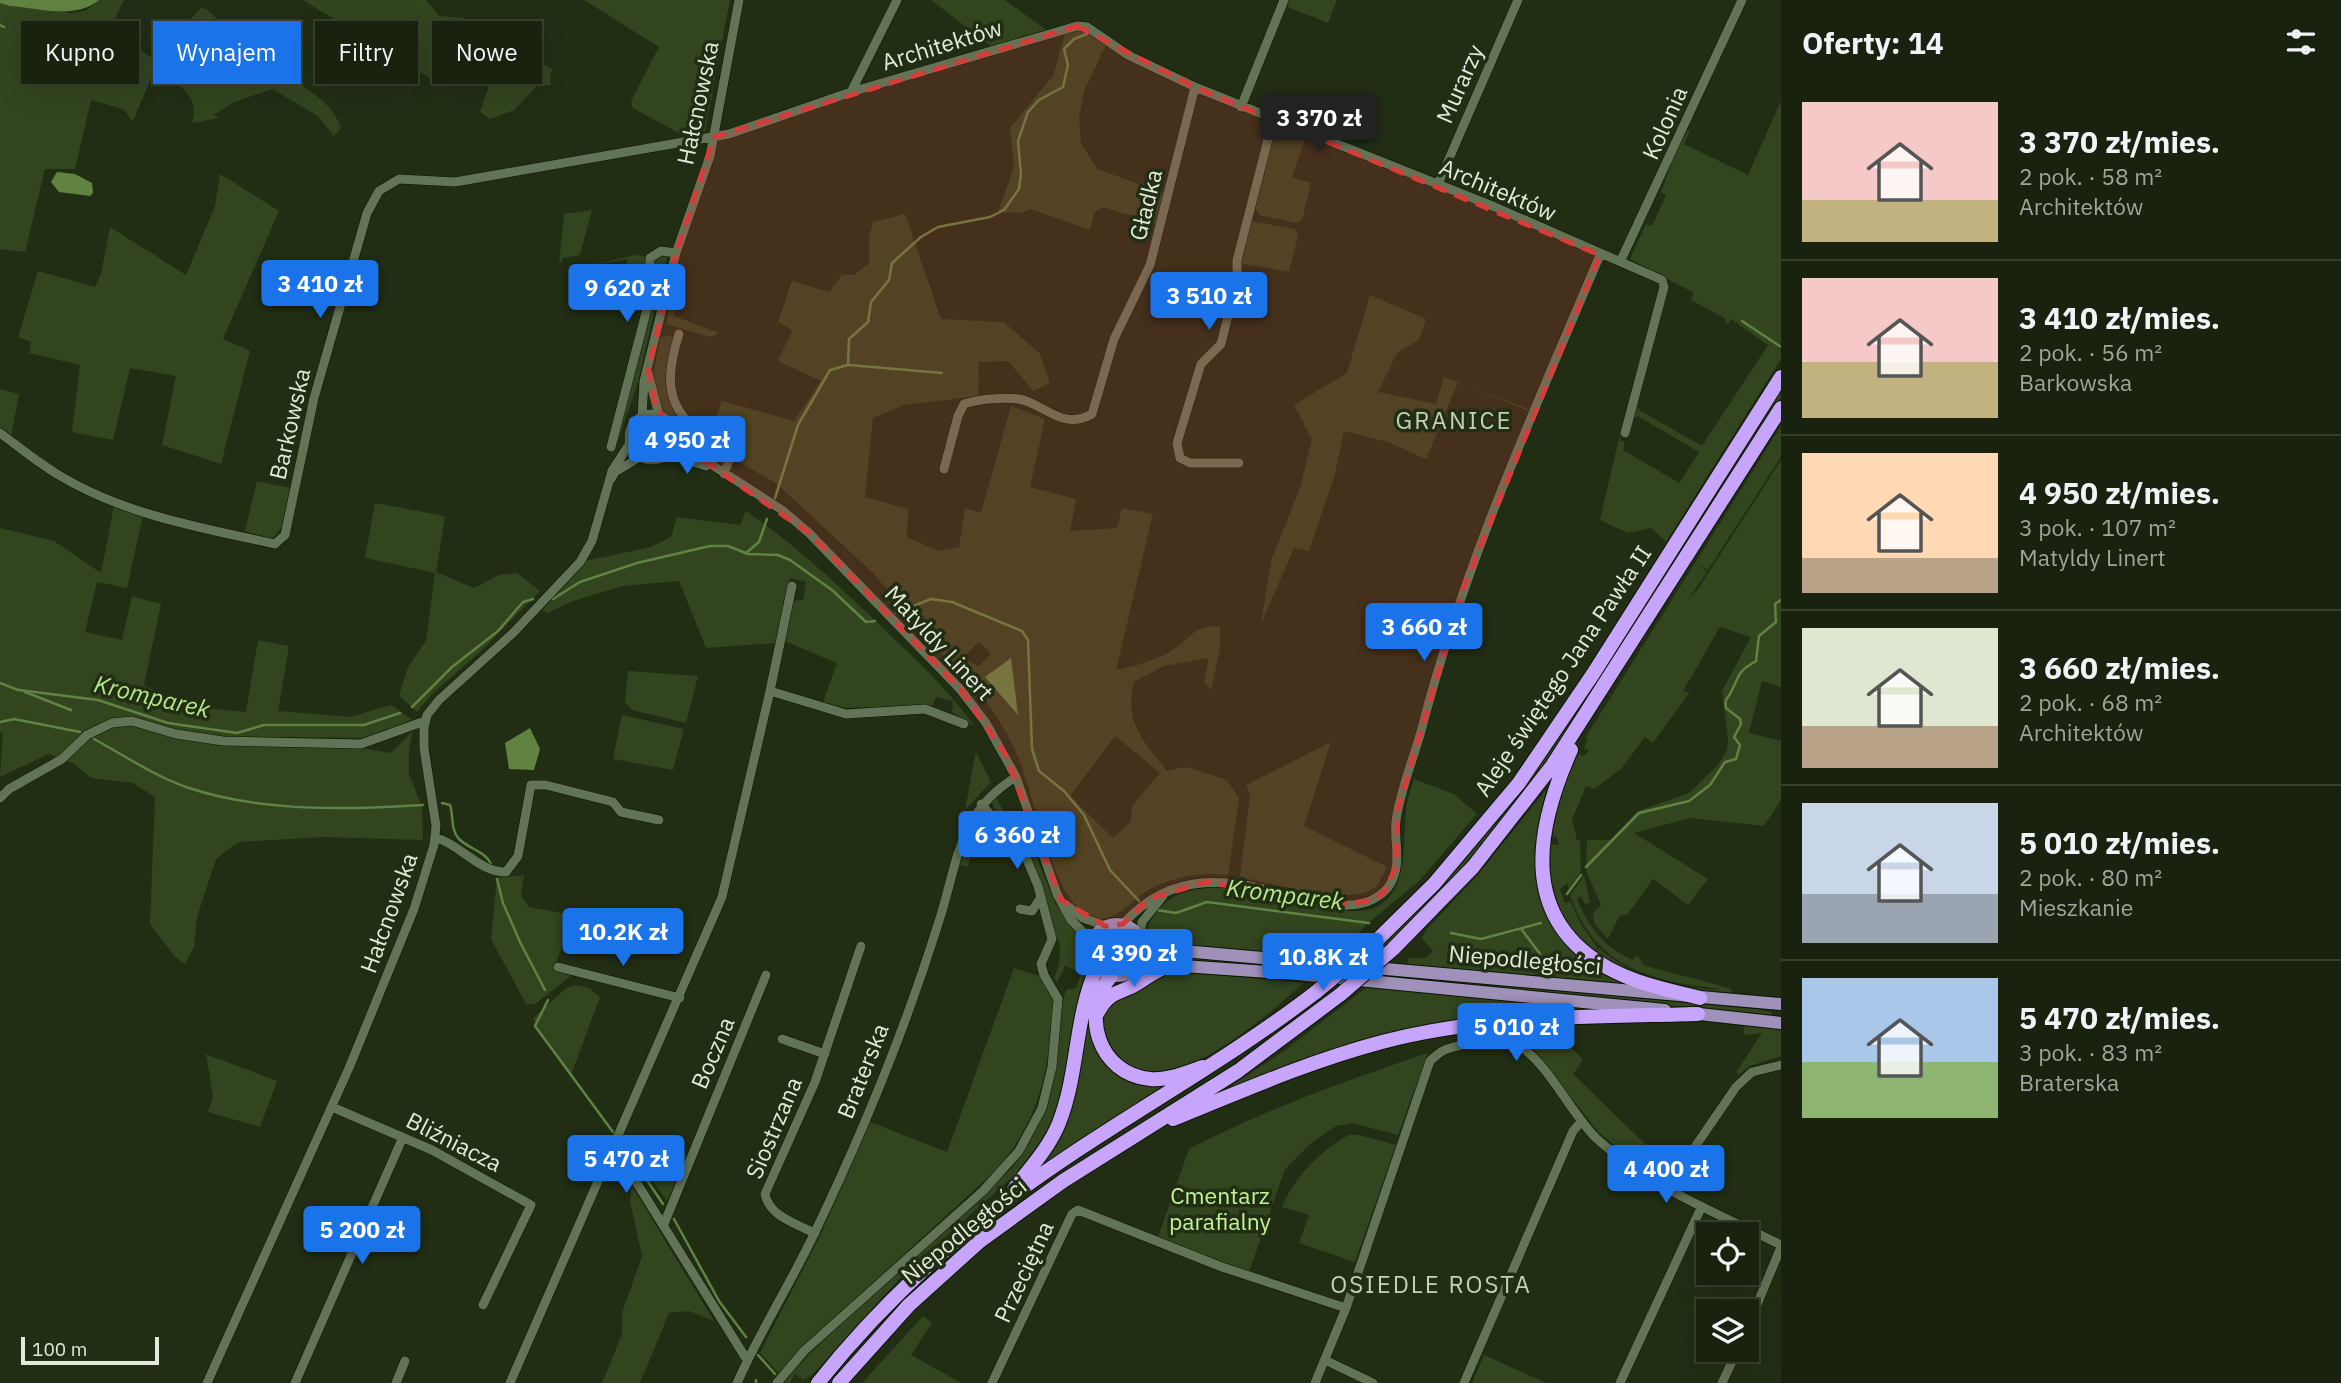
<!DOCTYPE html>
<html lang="pl">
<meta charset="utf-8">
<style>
body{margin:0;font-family:"IBM Plex Sans",sans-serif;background:#262f1d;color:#f1f3f6;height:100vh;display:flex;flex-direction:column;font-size:26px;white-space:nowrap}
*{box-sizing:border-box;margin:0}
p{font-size:23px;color:#9fa49e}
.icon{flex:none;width:38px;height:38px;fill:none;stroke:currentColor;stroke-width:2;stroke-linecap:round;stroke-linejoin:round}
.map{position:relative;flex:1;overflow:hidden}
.side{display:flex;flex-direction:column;background:#19220f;width:560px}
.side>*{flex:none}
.guide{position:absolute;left:21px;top:21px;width:665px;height:63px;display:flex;gap:14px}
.fabs{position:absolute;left:1696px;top:1222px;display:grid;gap:14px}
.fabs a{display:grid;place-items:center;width:63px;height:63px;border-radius:0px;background:#19220f;box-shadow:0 7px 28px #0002,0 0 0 2px #373f2f;font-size:35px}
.scale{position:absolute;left:21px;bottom:18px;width:138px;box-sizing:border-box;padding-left:7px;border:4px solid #e2ebdb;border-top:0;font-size:19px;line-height:24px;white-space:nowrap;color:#e2ebdb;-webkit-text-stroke:5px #212e14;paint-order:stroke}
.price{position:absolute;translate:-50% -60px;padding:0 16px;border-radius:7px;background:#1a73e8;color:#fff;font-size:23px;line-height:46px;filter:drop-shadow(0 2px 4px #0008)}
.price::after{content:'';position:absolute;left:50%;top:42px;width:21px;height:16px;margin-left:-10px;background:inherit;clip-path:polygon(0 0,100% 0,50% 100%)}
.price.selected{background:#222;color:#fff}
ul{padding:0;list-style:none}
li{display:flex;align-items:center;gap:21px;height:175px;padding:0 21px}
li+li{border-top:2px solid #373f2f}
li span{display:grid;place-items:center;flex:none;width:196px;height:140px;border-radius:0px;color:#555}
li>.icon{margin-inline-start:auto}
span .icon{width:84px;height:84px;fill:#fffc;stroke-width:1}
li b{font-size:30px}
h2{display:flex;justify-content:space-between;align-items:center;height:84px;padding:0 21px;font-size:30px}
.tag{padding:0 24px;border-radius:0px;background:#19220f;box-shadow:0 7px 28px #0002,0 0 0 2px #373f2f;font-size:24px;line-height:63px}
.tag.selected{background:#1a73e8;color:#fff}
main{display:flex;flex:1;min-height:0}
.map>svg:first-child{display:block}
</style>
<main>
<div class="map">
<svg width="1781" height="1383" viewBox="0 0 1781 1383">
<rect width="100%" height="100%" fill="#212e14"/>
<path fill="#32451f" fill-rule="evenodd" d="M99 0H124L110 28 153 59 201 8 206 9C224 25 241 43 259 58 286 80 329 92 341 128L334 136 318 116 272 89 232 103 214 115 219 118 192 123C199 101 185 89 169 77L151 78 133 121 123 109 91 100 75 169H45L25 252 0 249V3L71 13 85 11Z
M303 0H426L439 16 464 18 553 70 550 75 551 85H538L514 110 490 119 480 112 490 82 457 86 440 84Z
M584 0H730L705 131 694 134 701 124 695 119 687 124 682 135 633 108 631 101 659 47Z
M931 0H1005L1046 30 991 46Z
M1287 0H1337L1328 23 1288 7Z
M1073 29 1084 30 1106 45 1084 91 1079 117 1081 143 1097 169 1164 193 1156 224 1104 207 1095 211 1090 230 1031 209 1021 213 998 212 1014 167 1010 128 1053 76 1065 34Z
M1781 101V344L1778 348 1781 350V359L1666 542 1651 528 1628 533 1600 520 1621 429 1620 441H1625L1623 450 1679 483 1699 452 1638 416 1632 419 1636 401 1639 410 1702 446 1768 345 1731 319 1728 325 1724 318 1691 300 1694 293 1630 259 1646 224 1652 226 1666 195 1661 192C1670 172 1674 144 1691 128L1684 144 1748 175Z
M1274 126 1306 136 1292 177 1311 183 1302 220 1297 223 1260 215 1255 208Z
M220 174 279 211 223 339 250 351 221 464 162 445 176 376 130 368 113 440 72 432 80 365 29 353 31 342 18 337 38 271 95 287 101 274 110 227 186 275 215 206Z
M592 210 580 255 563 258 559 266 564 214Z
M905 214 941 319 1004 322 1040 354 1050 383 1033 391 1008 361 979 362 978 396 904 405 873 418 865 497 908 509 907 537 938 551 959 547 965 508 981 513 1011 406 1045 419 1030 487 1076 499 1070 531 1117 528 1122 508 1153 514 1116 670C1133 667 1152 661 1168 653 1190 641 1190 626 1220 626V648L1211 690 1204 681 1209 658 1164 666 1134 682C1124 723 1143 740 1167 771L1186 767 1227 780 1239 798 1228 875C1205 872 1178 876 1156 886 1135 895 1121 920 1097 919 1056 916 1034 795 1020 762 1006 727 985 697 959 669L969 661 979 666 991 654 979 642 953 667 873 573 777 484 736 460 733 453 709 438 722 401 794 421 821 381 778 361 792 330 778 322 792 281 829 292 842 275H854L869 263V237L873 222ZM1115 736 1160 773 1132 806 1131 821 1113 838 1070 796Z
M1250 221 1295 229 1298 235 1289 272 1239 263Z
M664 254 667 257 638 382 614 453 612 450 654 261Z
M636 255 646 257 645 298 627 303V259L576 268Z
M1370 295 1426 319 1419 340 1397 353 1378 392 1436 404 1444 377 1531 410 1514 455H1510L1529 411 1458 382 1426 459 1388 442 1344 431 1334 477 1309 551 1294 548 1261 624 1271 561 1300 488 1312 439 1294 405 1347 373Z
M671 297 678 299 674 316 719 333 710 337 666 324Z
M668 335 674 337C668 362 662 382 673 406L726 457 722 464 682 442 676 425 661 411 653 375 660 338Z
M1781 388V397C1679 558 1584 726 1461 871 1437 899 1409 924 1383 950H1377L1464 861 1540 764Z
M0 389 19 394 11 437 0 427Z
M638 436a14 14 0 1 1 28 0a14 14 0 1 1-28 0Z
M1781 426V457L1708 570 1698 564 1707 572 1688 600 1698 589 1781 460V687L1762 681 1749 733 1781 741V800L1764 826 1690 818 1634 833 1708 879 1688 905 1653 879 1627 915H1620L1608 939 1594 923 1593 913 1601 905 1586 871 1587 840H1610L1638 811 1689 793 1718 765 1727 750 1728 739 1722 691 1751 637 1720 627 1683 691 1689 693 1653 743 1645 737 1622 768 1594 789 1586 786 1572 820 1577 840H1580L1581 870 1569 889 1567 883 1560 889 1565 903 1571 902 1580 923 1597 947 1596 951 1599 948C1630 977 1680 989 1721 990 1708 986 1692 986 1678 983 1622 970 1591 951 1570 896L1584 875 1590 903 1585 904 1581 896 1577 899C1589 928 1604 947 1633 960L1635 956 1640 958 1643 965C1658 970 1727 986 1732 990L1730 994C1637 986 1545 955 1548 844L1559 845 1557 838 1550 834 1565 782 1576 758 1579 754 1583 756 1589 751 1584 748 1588 740 1585 738Z
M257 481 290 488 282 527 272 539 245 531Z
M375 503 445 516 436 572 474 588 499 575 517 573 540 591 482 650 432 694 417 712 399 695 408 667 426 641 435 573 365 558Z
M114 506 143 515 127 588 97 582 85 632 122 640 132 596 161 604 144 685 184 706 246 712 258 640 289 646 278 711 350 717 391 705 412 720 362 738 279 737 269 744 361 748 391 753 413 731 409 748V774L422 807 423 840 324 837 238 842 216 859 197 917 194 947 185 964 175 957 150 924 155 797 133 783 91 778 73 763 49 754 0 777 3 734 0 732V528L54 541 101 573Z
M746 511C797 546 841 588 886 631 917 661 949 690 974 726L952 712 953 701 936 697 933 705 846 708 823 702 837 663 784 641 793 601 803 600 806 582 790 578 775 643 706 648 679 581 623 586 573 601 547 613 543 609 585 561 651 547 671 537 677 517 740 525Z
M628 671 698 676 686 723 632 710 625 702Z
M622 715 684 729 673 770 613 759Z
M1331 742 1304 826 1387 867C1384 872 1381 882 1376 886 1353 909 1270 883 1240 877L1250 796 1246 785Z
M976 752 991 782 965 810Z
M1414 779 1454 794 1477 814 1419 881 1366 925 1335 959 1284 949 1278 952 1176 946 1149 938 1146 932C1171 852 1292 903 1350 911 1411 914 1402 852 1406 811 1407 800 1411 789 1414 779Z
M1546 790 1537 836V867L1554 921 1639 987 1552 981 1551 976 1535 974 1534 979 1407 967 1408 958H1425L1433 951 1422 939 1426 930 1476 877Z
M996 796 1008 821 1023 834 1036 856 1056 905 1085 942 1090 970 1075 1014 1062 1096 1052 1126 1028 1163 902 1276 812 1375 803 1380 795 1374 790 1383H785C790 1364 981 1197 1011 1169 1037 1136 1052 1101 1057 1060 1059 1036 1058 1013 1066 990L1076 988 1081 973 1065 966 1057 983 1054 978 1059 964 1060 947 1056 934 1051 932C1045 902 1040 870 1023 842 1015 828 996 819 992 802Z
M984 815 994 824 999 839 975 833 968 867 960 865 976 820Z
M524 875 521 896 529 907 573 915 554 969 572 975 535 1004H526L491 939 497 878Z
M1098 948a19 19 0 1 1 38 0a19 19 0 1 1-38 0Z
M1169 955 1755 1009 1772 1012V1015L1167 958Z
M1014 968 1046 978 1058 999C1045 1070 1045 1114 995 1171L804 1346 779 1373 760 1353 820 1236 870 1122 947 1152Z
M1172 971 1304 983C1267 1015 1163 1111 1117 1055 1104 1039 1101 1025 1107 1006Z
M575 985 589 988 600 997 571 1075 540 1035 533 1018 565 989Z
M1367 987 1606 1010 1475 1020 1213 1098 1284 1051Z
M1085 1018H1089C1092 1067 1119 1084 1164 1085L1044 1163 1057 1141Z
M1745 1024 1781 1029V1056L1750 1066 1739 1074 1736 1072 1762 1033 1743 1035Z
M1550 1025 1583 1060 1573 1074 1646 1145 1674 1163 1665 1177H1656L1599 1133 1527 1041 1525 1027Z
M1428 1053 1398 1135 1352 1123 1336 1126 1311 1143 1285 1169 1249 1272 1158 1237 1189 1149C1266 1109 1345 1081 1428 1053Z
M206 1054 277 1081 260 1127 208 1112 213 1096Z
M1349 1135H1359L1396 1145 1355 1262 1299 1243 1309 1215 1282 1207C1295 1176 1320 1151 1349 1135Z
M657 1139 688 1155 667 1201 644 1169Z
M632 1186 714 1321 689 1311 669 1313 640 1383H602L622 1334V1313L642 1256 630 1201Z
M923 1316 932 1323 911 1355 961 1383H862Z
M1484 1355 1546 1383H1472Z"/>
<path fill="#618341" d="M0 0H99C75 20 39 8 10 6L0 3Z
M57 172 75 174 92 183 93 193 90 196 59 192 51 182Z
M1011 658 1018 715 985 677Z
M530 728 540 749 534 770 509 769 505 743Z"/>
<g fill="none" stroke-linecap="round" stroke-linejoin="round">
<path stroke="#618341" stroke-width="2.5" d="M0 25 4 27
M1742 321 1781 347
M849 365 942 373
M775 498 798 425 830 370 848 365 849 339 868 322 871 302 889 280 892 263 921 237 938 227 990 217 1004 210 1019 189 1021 174 1018 141 1028 112 1039 100 1063 87 1068 65 1064 49 1074 39 1087 34
M746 553 759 542 767 519
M553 599 580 582 637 563 710 546H728L748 554 778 555 790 560 832 590 866 622 875 621
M896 613 931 599 952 602 1022 631 1028 640 1032 749 1039 771 1064 791 1084 815 1110 870 1139 901
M0 683 18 690
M19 690 98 700 168 723 237 733 264 725H364L400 713
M25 692 71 710
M412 707 452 667 498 631 523 602 533 599
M0 722 14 719 80 732
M94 739C125 756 156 777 189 788 261 812 349 810 423 805
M442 803 450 805C454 817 450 829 459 839 469 849 485 851 491 864
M1586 867 1639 813 1689 801 1710 785 1725 762 1736 759 1740 745 1734 737 1741 724 1740 719 1726 708C1724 698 1728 699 1731 692 1741 673 1736 673 1756 661L1759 636 1776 622 1775 604 1781 600
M497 879 503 903 520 942 545 990
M1567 894 1581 875
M1157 910 1176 913 1207 902 1369 923
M1522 930 1540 954 1544 975
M1451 933 1481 939 1541 923
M548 1000 535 1026 613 1132
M1541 1026 1543 1039
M624 1146 663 1204
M674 1219 719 1301 746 1337
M758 1355 775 1374
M756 1383V1380"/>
<g stroke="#0a1600" stroke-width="10">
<path id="minor" d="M851 92 897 0
M1241 107 1284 0
M1438 184 1518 0
M1621 260 1742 0
M679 334C659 398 674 417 728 454L730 458 724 474
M648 373 659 415
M629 437a23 23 0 1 1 46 0a23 23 0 1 1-46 0Z
M642 417 644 381 676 253 710 156 739 0
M0 433C19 447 37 462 57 474 122 514 201 528 275 544L285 535 314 398 367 213 379 191 399 179 455 182 729 134 851 92 1077 26 1087 27 1128 55 1195 87 1495 207 1662 280 1664 287 1625 433
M675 441 782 510 809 533 960 689 986 723 1016 777 1057 894 1071 920 1092 941
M611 447 648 305 650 258 661 251 676 253
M668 454 706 466
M1239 463H1190L1180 458 1177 443 1201 364 1221 344 1237 280V260L1273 120
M944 469 958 416 964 404C980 399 1003 397 1019 399 1045 404 1062 431 1092 414L1114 339 1150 265 1195 87
M611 479 615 472 640 457
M770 691 792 586
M0 798 9 789 62 759 87 735 112 723 132 721 176 734 223 741 361 744 425 721
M435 837C461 845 479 872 506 872L518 856 531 785H546L613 802 621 812 659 820
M1065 904 1083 918 1105 926
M1020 909 1032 911 1041 897
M1123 924C1210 826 1325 938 1380 895 1389 889 1394 879 1396 868 1399 853 1394 837 1396 821 1400 789 1415 756 1423 724 1465 562 1535 409 1600 255
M1140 937 1142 922 1163 896
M558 967 680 998
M782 1039 825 1054
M332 1107 432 1150 531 1205 483 1305
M615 1148 747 1360
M1666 1189 1736 1087 1752 1072 1781 1065
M664 1224 766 975
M815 1233C796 1224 769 1216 765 1194L815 1082 861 946
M1746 1331 1781 1247
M1327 1361 1373 1383
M207 1383 349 1068 414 909 434 845 436 826 424 748V728L427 715 439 700 513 633 580 562 592 541 612 471 630 443
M295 1383 403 1137
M396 1383 405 1361
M510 1383 722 897 770 691 846 714 925 709 964 724
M737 1383C760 1331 791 1283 815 1232 863 1132 906 1027 939 921 958 862 958 812 1016 777
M777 1383 804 1351 983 1191 1019 1151 1042 1108 1052 1067 1058 999 1044 975 1041 964 1052 939 1038 886 1023 850 981 804
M992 1383 1072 1214 1078 1210 1222 1267 1346 1308
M1315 1383 1346 1308 1430 1061C1435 1057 1440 1051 1447 1049 1466 1043 1501 1036 1519 1046 1545 1059 1574 1118 1597 1139 1651 1188 1717 1213 1781 1245
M1464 1383 1573 1131 1581 1122
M1620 1383 1701 1208
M1722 1383 1738 1349"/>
</g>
<g stroke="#0a1600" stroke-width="14">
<path id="major" d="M1091 950a26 26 0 1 1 52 0a26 26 0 1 1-52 0Z
M1141 941 1172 950 1781 1004
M1140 963 1297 974 1665 1010
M1690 1013 1781 1023"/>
</g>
<g stroke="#0a1600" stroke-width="16">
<path id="highway" d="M1571 750C1536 828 1518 918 1608 968 1637 984 1669 990 1700 998
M1370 947 1434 884 1519 783 1593 674 1781 377
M1393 949 1473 867 1552 766 1781 408
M1111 976C1080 1013 1098 1074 1150 1079 1167 1081 1187 1072 1203 1067
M1098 1012C1111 989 1119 995 1138 983 1150 975 1159 969 1173 964
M1173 1119C1242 1091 1310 1061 1382 1042 1485 1015 1592 1017 1698 1014
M1014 1189C1030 1168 1049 1148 1059 1123 1079 1072 1074 1019 1097 967
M818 1383C872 1315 935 1255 1004 1202 1104 1126 1216 1069 1316 992
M839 1383 909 1305 980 1241 1063 1181 1238 1071 1341 994"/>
</g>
<use href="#minor" stroke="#637356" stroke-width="9"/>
<use href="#major" stroke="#9f91ba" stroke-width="12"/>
<use href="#highway" stroke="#c7a5fd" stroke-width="14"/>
<g stroke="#0a1600" stroke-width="16" stroke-linecap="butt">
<path id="highway-bridge" d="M1316 992 1370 947
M1341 994 1393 949"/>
</g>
<use href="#highway-bridge" stroke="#c7a5fd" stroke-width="14"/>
</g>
<path fill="#d73c3a" fill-opacity="0.2" stroke="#d73c3a" stroke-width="5" stroke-dasharray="14 9" stroke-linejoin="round" d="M1077 26 1195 87 1600 255 1464 587 1398 809 1396 867 1384 892 1373 901 1337 904 1206 882 1149 899 1123 924 1105 926 1061 900 1005 754 960 689 809 533 675 441 673 428 656 409 648 370 676 253 714 137Z"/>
<g text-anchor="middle" stroke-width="7" stroke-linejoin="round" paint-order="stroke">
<g font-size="23" fill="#e2ebdb" stroke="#212e14">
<text transform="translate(942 45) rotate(-17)" y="8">Architektów</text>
<text transform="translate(1460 84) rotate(-66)" y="8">Murarzy</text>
<text transform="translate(698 103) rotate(-78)" y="8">Hałcnowska</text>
<text transform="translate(1665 123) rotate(-66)" y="8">Kolonia</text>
<text transform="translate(1498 190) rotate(23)" y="8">Architektów</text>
<text transform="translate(1146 205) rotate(-76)" y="8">Gładka</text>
<text transform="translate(290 424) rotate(-77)" y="8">Barkowska</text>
<text transform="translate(939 643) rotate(47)" y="8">Matyldy Linert</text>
<text transform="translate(1563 671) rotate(-56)" y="8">Aleje świętego Jana Pawła II</text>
<text transform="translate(389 913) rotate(-70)" y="8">Hałcnowska</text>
<text transform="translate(1525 960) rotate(5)" y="8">Niepodległości</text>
<text transform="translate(713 1053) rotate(-67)" y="8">Boczna</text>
<text transform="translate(863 1071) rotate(-68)" y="8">Braterska</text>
<text transform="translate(774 1128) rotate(-67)" y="8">Siostrzana</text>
<text transform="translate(454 1142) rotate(27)" y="8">Bliźniacza</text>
<text transform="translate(964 1231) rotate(-39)" y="8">Niepodległości</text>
<text transform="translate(1024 1272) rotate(-65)" y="8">Przeciętna</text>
</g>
<g font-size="23" fill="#c2f395" stroke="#212e14">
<text x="1220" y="1204">Cmentarz<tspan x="1220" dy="26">parafialny</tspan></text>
</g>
<g font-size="24" letter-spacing="2" fill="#c0d2b2" stroke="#212e14">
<text x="1454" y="429">GRANICE</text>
<text x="1431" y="1293">OSIEDLE ROSTA</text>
</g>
<g font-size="24" font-style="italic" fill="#b7e88a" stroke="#212e14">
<text transform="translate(152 697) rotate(13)" y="8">Kromparek</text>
<text transform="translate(1285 895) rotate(7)" y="8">Kromparek</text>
</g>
</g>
</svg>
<div class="fabs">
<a><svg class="icon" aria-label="locate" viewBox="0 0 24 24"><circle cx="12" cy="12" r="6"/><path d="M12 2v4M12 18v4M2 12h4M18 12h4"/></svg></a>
<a><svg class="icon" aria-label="layers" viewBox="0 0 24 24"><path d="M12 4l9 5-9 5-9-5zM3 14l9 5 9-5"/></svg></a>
</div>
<div class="scale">100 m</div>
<b class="price selected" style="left:1319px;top:154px">3 370 zł</b>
<b class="price" style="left:320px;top:320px">3 410 zł</b>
<b class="price" style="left:627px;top:324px">9 620 zł</b>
<b class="price" style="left:1209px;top:332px">3 510 zł</b>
<b class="price" style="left:687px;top:476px">4 950 zł</b>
<b class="price" style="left:1424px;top:663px">3 660 zł</b>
<b class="price" style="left:1017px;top:871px">6 360 zł</b>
<b class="price" style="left:623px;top:968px">10.2K zł</b>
<b class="price" style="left:1134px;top:989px">4 390 zł</b>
<b class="price" style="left:1323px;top:993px">10.8K zł</b>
<b class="price" style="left:1516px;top:1063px">5 010 zł</b>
<b class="price" style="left:626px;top:1195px">5 470 zł</b>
<b class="price" style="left:1666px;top:1205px">4 400 zł</b>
<b class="price" style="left:362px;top:1266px">5 200 zł</b>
<div class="guide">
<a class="tag">Kupno</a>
<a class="tag selected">Wynajem</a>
<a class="tag">Filtry</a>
<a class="tag">Nowe</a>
</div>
</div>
<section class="side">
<h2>Oferty: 14<svg class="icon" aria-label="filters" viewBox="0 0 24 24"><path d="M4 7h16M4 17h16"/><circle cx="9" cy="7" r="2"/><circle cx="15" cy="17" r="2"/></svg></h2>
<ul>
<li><span style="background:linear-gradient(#f6c9c9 70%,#c2b280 0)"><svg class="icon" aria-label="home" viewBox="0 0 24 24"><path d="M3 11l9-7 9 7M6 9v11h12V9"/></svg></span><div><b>3 370 zł/mies.</b><p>2 pok. · 58 m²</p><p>Architektów</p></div></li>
<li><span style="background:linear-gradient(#f6c9c9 60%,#c2b280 0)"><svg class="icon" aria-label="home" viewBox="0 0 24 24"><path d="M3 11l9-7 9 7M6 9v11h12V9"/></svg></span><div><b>3 410 zł/mies.</b><p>2 pok. · 56 m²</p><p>Barkowska</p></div></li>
<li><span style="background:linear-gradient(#ffd9b3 75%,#b9a48a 0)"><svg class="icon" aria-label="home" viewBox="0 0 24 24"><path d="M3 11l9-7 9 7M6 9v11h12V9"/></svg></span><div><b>4 950 zł/mies.</b><p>3 pok. · 107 m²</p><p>Matyldy Linert</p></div></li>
<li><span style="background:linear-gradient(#dfe7d0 70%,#b9a48a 0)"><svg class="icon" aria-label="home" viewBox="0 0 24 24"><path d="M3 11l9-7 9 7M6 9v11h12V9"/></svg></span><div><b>3 660 zł/mies.</b><p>2 pok. · 68 m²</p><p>Architektów</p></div></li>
<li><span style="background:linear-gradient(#c9d6e8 65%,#9aa5b1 0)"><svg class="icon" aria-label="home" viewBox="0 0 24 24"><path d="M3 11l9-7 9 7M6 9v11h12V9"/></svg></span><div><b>5 010 zł/mies.</b><p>2 pok. · 80 m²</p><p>Mieszkanie</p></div></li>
<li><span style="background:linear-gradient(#a9c7e8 60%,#8fb573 0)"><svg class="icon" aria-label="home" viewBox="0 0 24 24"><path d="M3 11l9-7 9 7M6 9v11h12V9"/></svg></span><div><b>5 470 zł/mies.</b><p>3 pok. · 83 m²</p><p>Braterska</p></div></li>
</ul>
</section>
</main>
